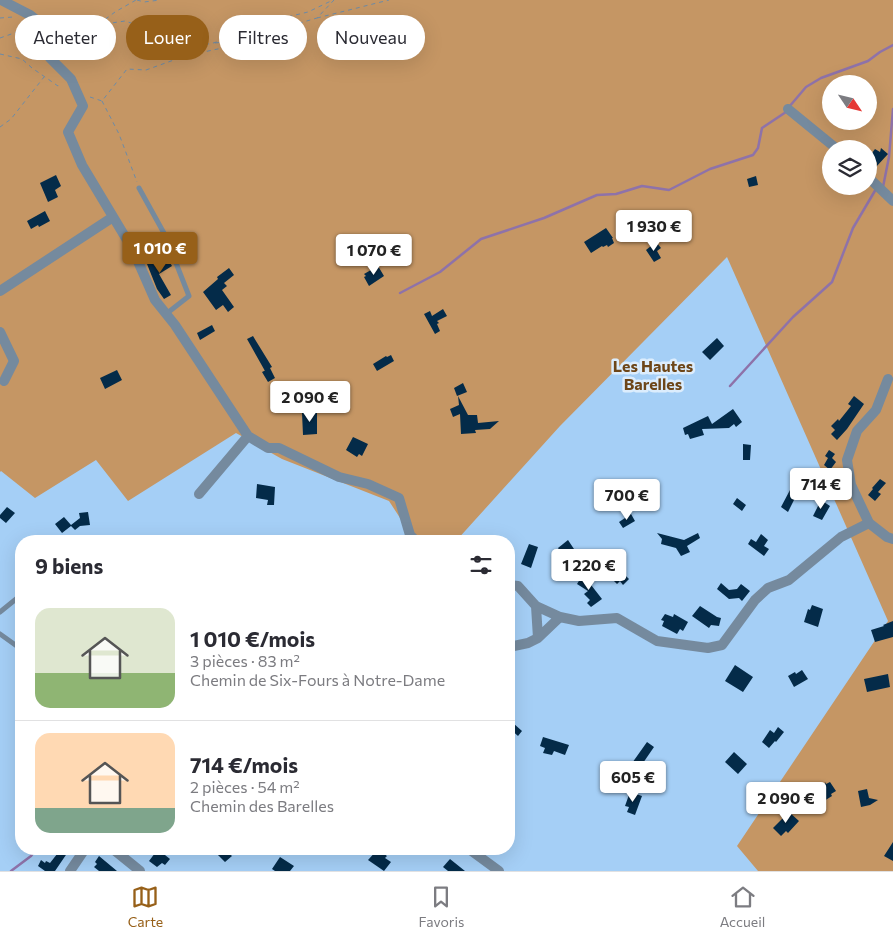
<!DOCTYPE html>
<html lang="fr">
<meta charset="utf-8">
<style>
body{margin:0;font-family:Commissioner,sans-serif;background:#f2f2f3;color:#2b2b33;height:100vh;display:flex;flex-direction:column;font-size:19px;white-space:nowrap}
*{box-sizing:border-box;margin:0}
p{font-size:16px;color:#7c7c81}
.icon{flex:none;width:28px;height:28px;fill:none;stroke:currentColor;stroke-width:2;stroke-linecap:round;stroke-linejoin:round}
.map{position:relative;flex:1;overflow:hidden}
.panel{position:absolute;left:15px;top:535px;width:500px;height:320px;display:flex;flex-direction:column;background:#fff;border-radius:20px;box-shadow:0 5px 20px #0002}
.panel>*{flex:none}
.banner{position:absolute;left:15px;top:15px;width:500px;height:45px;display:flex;gap:10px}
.needle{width:32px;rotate:125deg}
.tools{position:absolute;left:822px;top:75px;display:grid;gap:10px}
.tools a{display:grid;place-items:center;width:55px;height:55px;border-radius:50%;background:#fff;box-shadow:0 5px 20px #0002;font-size:25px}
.price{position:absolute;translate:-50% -42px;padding:0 11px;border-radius:5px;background:#fff;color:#222;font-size:16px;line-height:32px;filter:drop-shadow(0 1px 2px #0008)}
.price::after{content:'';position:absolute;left:50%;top:30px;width:15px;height:11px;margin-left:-8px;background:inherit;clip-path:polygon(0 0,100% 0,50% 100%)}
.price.on{background:#976019;color:#fff}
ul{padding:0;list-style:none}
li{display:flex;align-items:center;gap:15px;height:125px;padding:0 20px}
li+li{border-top:1px solid #e1e1e2}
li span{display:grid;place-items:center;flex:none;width:140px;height:100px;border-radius:15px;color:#555}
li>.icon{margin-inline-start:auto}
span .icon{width:60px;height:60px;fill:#fffc;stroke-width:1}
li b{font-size:21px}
h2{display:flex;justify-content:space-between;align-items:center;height:60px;padding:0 20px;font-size:21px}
.tag{padding:0 18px;border-radius:22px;background:#fff;box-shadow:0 5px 20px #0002;font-size:18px;line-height:45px}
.tag.on{background:#976019;color:#fff}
.tab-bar{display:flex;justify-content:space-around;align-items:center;height:70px;border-top:1px solid #e1e1e2;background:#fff;font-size:14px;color:#7c7c81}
.tab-bar a{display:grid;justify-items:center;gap:2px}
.tab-bar .on{color:#976019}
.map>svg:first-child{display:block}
</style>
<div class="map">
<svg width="893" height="871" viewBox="0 0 893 871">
<rect width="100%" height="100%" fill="#a5cff6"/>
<path fill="#c59664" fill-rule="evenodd" d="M0 0H893V871H758L737 846 888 621 727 257 560 426 456 541H415L389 501 282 459 236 433 128 501 96 460 35 498 1 471 0 472ZM831 84H869V121H831ZM831 149H869V186H831Z"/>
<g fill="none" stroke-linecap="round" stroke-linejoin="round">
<path stroke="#8e72a9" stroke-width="2.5" d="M789 107 806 87 821 78 868 61 880 52 893 45
M883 187 889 157 893 109
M400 293 440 272 481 239 544 218 597 195 616 194 642 186 669 190 710 169 753 155 758 148 762 128 786 112
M730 386 793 317 832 282 853 228 876 189
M11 871 31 856 36 849"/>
</g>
<path fill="#042b49" d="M881 148 888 154 876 167 877 163 875 161 869 169V157L875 149 880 152Z
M56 175 61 186 55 190 58 197 48 202 40 183Z
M756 176 758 185 749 187 747 179Z
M45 211 50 221 39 227 38 225 31 229 27 221Z
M606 228 613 238H612L614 243 608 247 607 245 603 247 602 246 591 253 584 242Z
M656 242 661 248 657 251 661 258 654 262 646 250Z
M165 254 172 266 159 274 171 295 164 299 157 289 147 264Z
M378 266 384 276 369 286 364 277 366 276 364 274Z
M229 268 234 275 224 283 227 286 222 290 234 307 228 312 223 305 216 310 203 292 218 279 217 277Z
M443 309 447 316 437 321 439 323 437 324 440 331 435 334 424 314 430 311 432 316Z
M212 325 215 331 200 340 197 333Z
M253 336 272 367 270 368 275 378 268 382 262 372 266 370 265 371 247 339Z
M717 338 724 346 710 360 702 352Z
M391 355 394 361 377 371 373 364 386 356 387 357Z
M117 370 122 380 105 389 100 378Z
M463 383 467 392 457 396 454 388Z
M458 396 468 415H477L478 423 499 421 490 429 475 430 476 433 461 434 460 414 453 417 450 409 459 405Z
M854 396 864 404 847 429 837 440 831 434 835 430 831 426 838 419 839 421 851 406 848 404Z
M733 409 742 422 736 427 734 424 729 428 702 429 704 435 690 439 688 434 685 435 683 428 708 416 712 424Z
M317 412V434L303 435 302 413Z
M353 437 368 444 362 456 359 454 357 457 346 450Z
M743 444 751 445 750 460H743Z
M829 450 835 454 832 458 836 462 830 470 824 465 828 458 825 456Z
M880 479 886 483 878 492 881 494 875 501 868 495 873 489 872 488Z
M257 484 275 487 274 505H267L268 500 256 498Z
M790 490 797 494 788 512 781 507Z
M737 498 746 505 742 511 733 504Z
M821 500 830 506 822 520 813 516Z
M7 507 15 513 6 523 0 518V515Z
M88 512 90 525 80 526 75 530 71 526 62 533 55 524 64 517 71 525 80 518 79 513Z
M631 514 635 521 623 528 619 522Z
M657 533 684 540 698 533 700 538 687 546 690 552 681 556 676 548 661 544 662 539Z
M761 534 768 540 764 546 769 549 764 556 748 544 751 539 756 542Z
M568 540 578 555 567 562 558 548Z
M529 544 538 547 531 568 521 564Z
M614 564 629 579 623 585 620 581 617 584 609 576 606 580 598 572 604 567 607 570Z
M584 573 590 579 588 581 602 599 591 607 587 603 590 600 584 594 588 591 577 584Z
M721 583 729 590 737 589 741 584 750 591 742 601 739 598 729 599 717 589Z
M812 605 823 609 818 627 804 622 808 609 810 610Z
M700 606 717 617 721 618 719 626 711 625 709 628 692 616Z
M665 614 673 617 674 614 688 622 683 631 680 629 677 634 662 626 664 621 661 620Z
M893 621V637L875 642 871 630 884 626 883 625Z
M735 665 753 677 743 692 725 681Z
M802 670 808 679 794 687 788 676 795 672 796 674Z
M888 674 890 687 867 692 864 679Z
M513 723 522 731 518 736 509 728Z
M778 727 784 732 776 742 775 741 769 748 762 742 770 730 774 733Z
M543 737 569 745 565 755 554 751 552 755 543 753 545 748 540 746Z
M647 742 654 747 632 779 625 773Z
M734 752 747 764 738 774 725 762Z
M825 782 826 784 830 782 836 791 831 794 832 796 824 801Z
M867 789 869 798 878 800 870 805 861 807 858 791Z
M630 792 642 796 635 815 627 812 629 807 625 806Z
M789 812 799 821 788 833 786 831 781 836 773 828Z
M893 842V861L884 856Z
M61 849H70L55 871H45L38 866 41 860 45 863 46 861 50 863Z
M158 849H164L168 852 165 855 170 859 165 865 162 863 157 867 149 861Z
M212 849H225L232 856 225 862Z
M378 849 387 856 385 858 391 862 384 871 368 860Z
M99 856 117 871H99L94 867 97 864 95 862Z
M280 857 294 866 290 871H275L272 869Z
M450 859 465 871H448L443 867Z"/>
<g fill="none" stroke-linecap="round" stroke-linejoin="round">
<path stroke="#6c8ba7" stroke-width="1" stroke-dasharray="4 4" stroke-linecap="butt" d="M137 0 144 2 160 0
M0 18 13 17
M317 18 389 0
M99 24 115 12 136 0
M0 38 17 32 25 24
M245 39 317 18 334 0
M215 43 241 40
M60 51 61 46 69 36 98 25 125 21 190 43 210 44 249 32 275 20 308 12 333 0
M0 54 22 59 32 68 58 86 61 84
M90 97 102 101 127 69 146 70 185 56 227 47 244 40
M102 101 119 134 137 182
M0 127 11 119 44 77"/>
<path stroke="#758a9e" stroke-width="5" d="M139 188 165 235 189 296 166 314
M0 612 21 595
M0 634 21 649"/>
<path stroke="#758a9e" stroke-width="10" d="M1 0 30 15 45 27 48 35 50 58 71 79 83 106 68 132 82 165 133 250 155 300 175 325 248 436 268 448H279L339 477 368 484 399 498 410 535 416 541
M788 109 837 149
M869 178 893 201
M0 291 113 217
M0 332 14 361 4 381
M199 494 248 436
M869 523 851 485 847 460 857 431 876 410 888 379
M509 585 518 586 536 606
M560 617 579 621 617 618 657 641 708 648 722 645 755 600 768 588 789 580 841 537 869 523 887 537 893 539
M509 647 528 643 538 638 560 617 536 606 538 638
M113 849 140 871
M469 849 499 871
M70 871 85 849"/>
</g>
<g text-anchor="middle" stroke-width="5" stroke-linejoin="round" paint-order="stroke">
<g font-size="16" font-weight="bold" fill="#6d4618" stroke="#dcedfd">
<text x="653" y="372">Les Hautes<tspan x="653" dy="18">Barelles</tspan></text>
</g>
</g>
</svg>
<div class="tools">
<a><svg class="needle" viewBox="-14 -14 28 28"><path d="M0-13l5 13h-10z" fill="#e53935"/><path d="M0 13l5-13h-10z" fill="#7c7c81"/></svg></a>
<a><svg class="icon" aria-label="layers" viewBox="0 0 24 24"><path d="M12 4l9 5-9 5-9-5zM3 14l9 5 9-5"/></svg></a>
</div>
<b class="price" style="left:654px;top:252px">1 930 €</b>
<b class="price on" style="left:160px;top:274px">1 010 €</b>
<b class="price" style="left:374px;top:276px">1 070 €</b>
<b class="price" style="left:310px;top:423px">2 090 €</b>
<b class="price" style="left:821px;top:510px">714 €</b>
<b class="price" style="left:627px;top:521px">700 €</b>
<b class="price" style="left:589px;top:591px">1 220 €</b>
<b class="price" style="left:633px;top:803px">605 €</b>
<b class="price" style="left:786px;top:824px">2 090 €</b>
<div class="banner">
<a class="tag">Acheter</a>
<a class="tag on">Louer</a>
<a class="tag">Filtres</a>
<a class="tag">Nouveau</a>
</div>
<section class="panel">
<h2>9 biens<svg class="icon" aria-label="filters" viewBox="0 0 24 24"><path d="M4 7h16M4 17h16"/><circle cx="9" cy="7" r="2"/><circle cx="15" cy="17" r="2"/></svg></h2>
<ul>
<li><span style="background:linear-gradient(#dfe7d0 65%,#8fb573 0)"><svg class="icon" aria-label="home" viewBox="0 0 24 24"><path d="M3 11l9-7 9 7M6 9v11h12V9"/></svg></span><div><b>1 010 €/mois</b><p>3 pièces · 83 m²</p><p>Chemin de Six-Fours à Notre-Dame</p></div></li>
<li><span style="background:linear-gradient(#ffd9b3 75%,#7fa58c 0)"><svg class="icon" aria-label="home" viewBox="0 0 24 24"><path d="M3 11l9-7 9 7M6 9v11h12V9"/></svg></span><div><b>714 €/mois</b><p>2 pièces · 54 m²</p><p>Chemin des Barelles</p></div></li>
</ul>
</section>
</div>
<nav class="tab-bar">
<a class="on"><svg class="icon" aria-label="map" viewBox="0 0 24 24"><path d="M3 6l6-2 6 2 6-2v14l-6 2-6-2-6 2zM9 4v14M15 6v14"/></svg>Carte</a>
<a><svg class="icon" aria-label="saved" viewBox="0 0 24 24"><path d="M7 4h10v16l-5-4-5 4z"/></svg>Favoris</a>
<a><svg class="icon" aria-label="home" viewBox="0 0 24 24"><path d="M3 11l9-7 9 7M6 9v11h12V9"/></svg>Accueil</a>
</nav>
